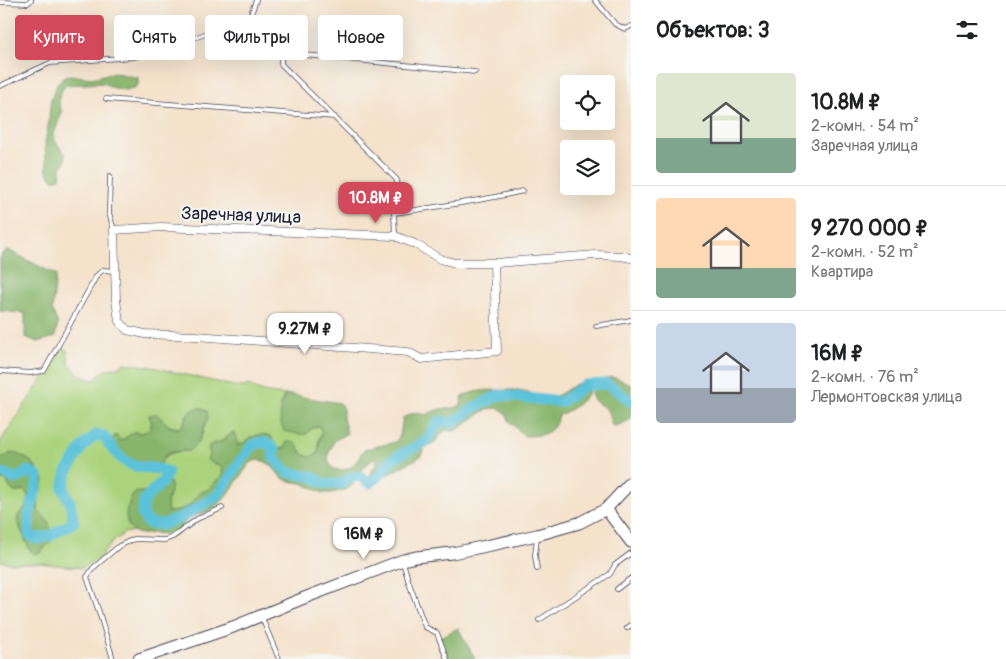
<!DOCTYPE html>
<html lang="ru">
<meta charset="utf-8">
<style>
body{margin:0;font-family:Pangolin,sans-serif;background:#f6f6f6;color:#202124;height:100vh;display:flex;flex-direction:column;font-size:19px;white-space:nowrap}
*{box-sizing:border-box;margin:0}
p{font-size:16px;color:#757577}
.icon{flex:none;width:28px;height:28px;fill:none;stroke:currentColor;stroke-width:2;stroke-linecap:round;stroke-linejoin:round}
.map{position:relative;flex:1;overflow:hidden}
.details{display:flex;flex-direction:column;background:#fff;width:375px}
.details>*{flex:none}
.hud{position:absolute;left:15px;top:15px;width:475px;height:45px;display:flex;gap:10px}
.buttons{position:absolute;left:560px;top:75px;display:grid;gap:10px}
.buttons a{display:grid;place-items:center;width:55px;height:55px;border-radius:5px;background:#fff;box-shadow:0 5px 20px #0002;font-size:25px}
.price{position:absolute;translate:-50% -42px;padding:0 11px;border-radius:10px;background:#fff;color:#222;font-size:16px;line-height:32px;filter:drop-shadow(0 1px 2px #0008)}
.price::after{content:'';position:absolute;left:50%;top:30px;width:15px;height:11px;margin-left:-8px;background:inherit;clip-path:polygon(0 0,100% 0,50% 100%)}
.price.on{background:#d1495b;color:#fff}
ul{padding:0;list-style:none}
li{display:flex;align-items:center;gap:15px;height:125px;padding:0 25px}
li+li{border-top:1px solid #e0e0e0}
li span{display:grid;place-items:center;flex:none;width:140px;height:100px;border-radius:5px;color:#555}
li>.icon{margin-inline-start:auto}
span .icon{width:60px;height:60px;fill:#fffc;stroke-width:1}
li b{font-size:21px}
h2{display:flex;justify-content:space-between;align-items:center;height:60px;padding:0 25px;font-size:21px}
.chip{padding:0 18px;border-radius:5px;background:#fff;box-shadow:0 5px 20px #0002;font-size:18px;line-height:45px}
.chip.on{background:#d1495b;color:#fff}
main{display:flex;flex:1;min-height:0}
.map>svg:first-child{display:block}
</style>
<main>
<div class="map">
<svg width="631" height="659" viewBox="0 0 631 659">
<rect width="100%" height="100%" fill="#f6f6f2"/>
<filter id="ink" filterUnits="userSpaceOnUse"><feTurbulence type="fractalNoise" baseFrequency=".02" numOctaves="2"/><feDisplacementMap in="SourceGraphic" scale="10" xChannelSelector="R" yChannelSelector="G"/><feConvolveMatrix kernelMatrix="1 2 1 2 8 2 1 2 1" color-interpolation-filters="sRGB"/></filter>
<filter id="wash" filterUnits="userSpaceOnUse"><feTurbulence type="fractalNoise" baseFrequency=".0096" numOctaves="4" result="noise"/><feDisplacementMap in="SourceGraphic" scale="20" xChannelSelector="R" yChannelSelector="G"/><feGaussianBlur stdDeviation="1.12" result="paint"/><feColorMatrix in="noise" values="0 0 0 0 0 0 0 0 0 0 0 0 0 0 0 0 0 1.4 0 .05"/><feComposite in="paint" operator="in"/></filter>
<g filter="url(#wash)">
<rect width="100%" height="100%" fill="#f4e2cb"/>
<path fill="#abd37d" stroke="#667a5c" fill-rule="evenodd" d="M63 348 66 349 68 356 69 363C77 372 81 379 94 380L105 370 119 367 125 363 152 367 234 386 243 387 250 385C260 394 273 393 285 395L281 402V424L312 428 319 425 322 432 319 439 318 453 311 457 304 455 300 449 287 441 285 448 278 449 274 443 271 436 250 437 245 443 238 447 237 439 232 433 221 442 214 443 210 454 214 464 221 467 223 474 207 490 199 493 189 506 175 512H168L166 505 170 491 156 487 151 492 131 497 129 504V526L134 531 124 533 111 544 98 559 82 568 39 563H9L0 561V479L7 481 10 488 23 490 28 494C30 511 18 509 18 519 18 526 24 535 26 542L49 523 38 512V495L42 489V474L36 468 32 462 4 457 0 459V442ZM187 414 208 419 204 425 203 433 189 451C177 451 168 452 160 462H123L116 435 121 441 134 432 142 433 149 430 152 423 149 416 162 419C168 426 172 428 181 428L185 422Z"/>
<path fill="#88b56c" stroke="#556c54" d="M115 73C123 74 130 77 138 77V85L132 89 125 90 110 87 104 83 66 85C58 94 57 101 62 112L54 134 55 141 65 154V161L61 168 60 178 53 180 47 172 45 143 49 121 50 106 51 99 57 85 61 79 69 75 92 78 107 74Z
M8 250 56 275 52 310 58 324 55 337 38 342 25 337V313L0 311V258L2 254Z
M611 377C618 378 624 382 631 384V419L622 424 615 426 612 425C610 421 610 415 608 412 603 402 594 407 591 392L601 381Z
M579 383 586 384 589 392C578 405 575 408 559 415 554 433 544 436 525 436 520 432 515 427 510 422 507 418 507 413 502 410 486 401 468 427 453 431 452 431 447 430 446 430L440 435 436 441 424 448 421 456 415 460 408 463 377 481 370 477 372 470 377 464 375 457 364 467 356 480 351 486 345 490 330 493H323L302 483 288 481 281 477 271 465 264 461 257 460 250 463 226 497 214 509 192 517 186 521 177 534C170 535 164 534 157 533 152 532 146 535 141 534 129 532 124 520 127 510 129 503 131 497 136 492H151L161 481 171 483C170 494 165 502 168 512H175L189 506 199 493 207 490 223 474 221 467 207 460 210 454 208 447 214 443 221 442 233 432 237 439 238 446C252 439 253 432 271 436L274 443 278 449 285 448 287 441 295 443 304 455 311 457 318 453C319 446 319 439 322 432L319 426 312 428 307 434H299L284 431C278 420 280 406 285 395 296 394 304 398 315 399 323 401 331 401 340 403L343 410V418L347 433 334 441 328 455 329 463 333 469C345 471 353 469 359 457 361 454 361 453 363 451 372 445 390 446 397 440 402 435 401 425 403 418L410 414 417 413 425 415 439 409 454 408 461 405 462 397C477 388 492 391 508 390 514 390 519 390 524 391 534 394 541 398 551 397 562 396 568 387 579 383Z
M201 408 207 411C209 421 207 418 204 427 200 441 200 440 189 451 170 451 161 452 159 473L135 470 128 467 123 462 120 454 114 449 111 442 115 435 121 441 134 432 142 433 149 430 152 423 149 415 157 414C166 422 167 429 180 428 189 418 185 410 201 408Z
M11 453 18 454 32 462 36 468 42 474 44 481 38 495V511C50 523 51 524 52 541L46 546 42 552 34 554 29 549 24 535 17 521 19 514 25 509 29 502 28 494 23 490 16 493 10 488 7 481 0 479V459Z
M458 628 475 659H449L441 637Z"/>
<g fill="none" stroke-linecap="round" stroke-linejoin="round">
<path stroke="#5cc2d9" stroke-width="11" d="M0 472 16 479 29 471 38 476 37 486 29 516V534L36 539 50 536 74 522 70 502 63 489 67 472 83 446 96 435 104 436C112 450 123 465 140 467 150 468 159 468 168 472L163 481 145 499 142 514 148 523 161 525 181 518 218 495 242 459 253 445 262 442 270 445 275 451 273 457 287 472 313 477 325 484H341L352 477 360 476 370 483 379 476 392 459 426 441 439 421 453 423 475 407 499 395 561 402 585 385 607 384 620 393 631 402"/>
</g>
</g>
<g filter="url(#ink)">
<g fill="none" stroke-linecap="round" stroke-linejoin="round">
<g stroke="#423f51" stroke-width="5.5">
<path id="lane" d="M595 0 615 24 625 29 631 26
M0 2 28 3 31 0
M0 86 50 63 134 57 186 41 240 21 251 14 256 0
M106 99 335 117
M110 176 109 213 114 230
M394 213C437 207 481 201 523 191
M395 236 394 213 397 180 281 64V56L295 54 475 72
M596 326 631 320
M0 371 30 373 44 371 97 275 103 270 115 271
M537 537 535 556 537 569
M403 562 409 583 425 627 437 633 447 659
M617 589 631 578
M262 618 279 659
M539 620 610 574 615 565 631 553
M627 628 631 625
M113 659 99 612 87 577 93 568 119 546 134 539 165 540 173 537 197 519 222 508"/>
</g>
<g stroke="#423f51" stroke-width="9">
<path id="street" d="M494 263 497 351 421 359 408 352 196 336 145 334 127 330 119 321 116 300 114 230 161 227 395 236 415 244 440 259 455 263H494L596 255 621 256 631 258"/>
</g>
<g stroke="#423f51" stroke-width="13">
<path id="secondary" d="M606 509 631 542
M139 659 233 627 304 598 403 560 416 557 452 553 472 549 537 535 579 523 606 509 631 482"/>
</g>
<use href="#lane" stroke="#fff" stroke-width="4"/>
<use href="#street" stroke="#fff" stroke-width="8"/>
<use href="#secondary" stroke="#fff" stroke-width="11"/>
</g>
</g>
<g text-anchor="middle" stroke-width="4" stroke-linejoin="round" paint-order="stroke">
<g font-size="18" fill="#22223b" stroke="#f6f6f2">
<text transform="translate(241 215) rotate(2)" y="6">Заречная улица</text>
</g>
</g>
</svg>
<div class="buttons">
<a><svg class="icon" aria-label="locate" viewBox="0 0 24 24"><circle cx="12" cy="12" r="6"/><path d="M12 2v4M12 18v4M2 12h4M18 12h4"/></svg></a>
<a><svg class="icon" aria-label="layers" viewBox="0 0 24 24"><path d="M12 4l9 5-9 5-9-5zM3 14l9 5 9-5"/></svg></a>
</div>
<b class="price on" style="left:376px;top:224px">10.8M ₽</b>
<b class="price" style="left:305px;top:355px">9.27M ₽</b>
<b class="price" style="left:364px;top:560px">16M ₽</b>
<div class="hud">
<a class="chip on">Купить</a>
<a class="chip">Снять</a>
<a class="chip">Фильтры</a>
<a class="chip">Новое</a>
</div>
</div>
<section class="details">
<h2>Объектов: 3<svg class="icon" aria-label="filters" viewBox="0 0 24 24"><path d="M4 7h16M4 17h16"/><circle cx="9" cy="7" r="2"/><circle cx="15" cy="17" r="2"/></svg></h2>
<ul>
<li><span style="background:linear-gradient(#dfe7d0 65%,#7fa58c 0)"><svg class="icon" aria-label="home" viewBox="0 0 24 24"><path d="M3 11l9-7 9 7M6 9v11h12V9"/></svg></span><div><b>10.8M ₽</b><p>2-комн. · 54 m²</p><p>Заречная улица</p></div></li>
<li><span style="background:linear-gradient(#ffd9b3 70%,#7fa58c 0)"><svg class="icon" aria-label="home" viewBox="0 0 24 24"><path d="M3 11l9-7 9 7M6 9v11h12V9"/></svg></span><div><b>9 270 000 ₽</b><p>2-комн. · 52 m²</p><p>Квартира</p></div></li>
<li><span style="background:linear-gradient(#c9d6e8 65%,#9aa5b1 0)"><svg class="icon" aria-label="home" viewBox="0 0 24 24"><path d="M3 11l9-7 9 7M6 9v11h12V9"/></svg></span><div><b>16M ₽</b><p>2-комн. · 76 m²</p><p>Лермонтовская улица</p></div></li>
</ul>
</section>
</main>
